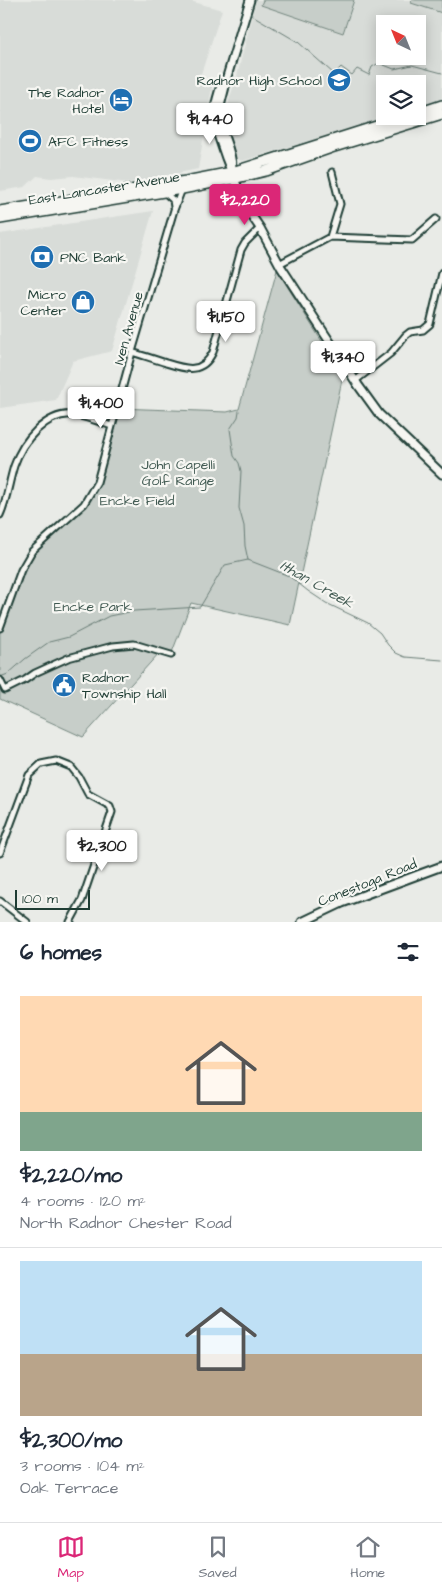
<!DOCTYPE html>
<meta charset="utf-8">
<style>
body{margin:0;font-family:"Architects Daughter",sans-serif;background:#f6f6f7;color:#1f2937;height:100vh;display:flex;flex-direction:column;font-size:19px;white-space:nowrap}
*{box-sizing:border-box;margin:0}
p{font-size:16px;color:#747a83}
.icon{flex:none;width:28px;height:28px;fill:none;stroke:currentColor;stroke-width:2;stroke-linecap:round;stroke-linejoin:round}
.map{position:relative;height:922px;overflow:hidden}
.side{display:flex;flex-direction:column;background:#fff;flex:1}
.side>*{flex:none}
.needle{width:32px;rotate:317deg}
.fabs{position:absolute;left:376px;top:15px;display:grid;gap:10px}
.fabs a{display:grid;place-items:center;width:50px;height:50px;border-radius:0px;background:#fff;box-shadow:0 2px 12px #0003;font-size:25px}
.scale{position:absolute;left:15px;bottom:12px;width:75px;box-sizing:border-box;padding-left:5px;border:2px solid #1f3d34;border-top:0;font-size:14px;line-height:18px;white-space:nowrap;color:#1f3d34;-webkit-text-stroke:4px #f6f6f2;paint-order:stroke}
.price{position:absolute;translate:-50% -42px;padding:0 11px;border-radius:5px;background:#fff;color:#222;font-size:16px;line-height:32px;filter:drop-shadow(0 1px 2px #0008)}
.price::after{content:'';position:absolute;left:50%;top:30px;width:15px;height:11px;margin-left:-8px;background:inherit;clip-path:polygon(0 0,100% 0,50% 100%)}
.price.current{background:#db2777;color:#fff}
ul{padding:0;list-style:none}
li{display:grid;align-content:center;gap:10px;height:265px;padding:0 20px}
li+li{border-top:1px solid #e0e1e3}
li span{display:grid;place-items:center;height:155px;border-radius:0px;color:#555}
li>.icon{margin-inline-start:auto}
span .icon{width:90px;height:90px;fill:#fffc;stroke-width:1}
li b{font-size:21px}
h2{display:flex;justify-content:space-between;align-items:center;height:60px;padding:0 20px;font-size:21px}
.menu{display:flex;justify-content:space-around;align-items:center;height:70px;border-top:1px solid #e0e1e3;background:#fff;font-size:14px;color:#747a83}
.menu a{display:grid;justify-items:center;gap:2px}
.menu .current{color:#db2777}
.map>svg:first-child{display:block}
</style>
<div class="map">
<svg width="442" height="922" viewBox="0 0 442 922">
<rect width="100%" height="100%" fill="#e9ebe7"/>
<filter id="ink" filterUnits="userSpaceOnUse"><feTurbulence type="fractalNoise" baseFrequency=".02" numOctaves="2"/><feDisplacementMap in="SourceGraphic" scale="10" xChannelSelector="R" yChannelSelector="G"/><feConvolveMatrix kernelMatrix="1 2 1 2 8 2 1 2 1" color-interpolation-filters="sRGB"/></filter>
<g filter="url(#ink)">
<path fill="#d8dcd8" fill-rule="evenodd" d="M0 0H187L222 10 200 77 213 81 198 169 129 183 73 176 51 178 37 176 25 187 0 191Z
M256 0H442V101L418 108V84H385V116H392L242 161 236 158 227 130 226 118 229 100 237 76ZM385 24H418V56H385Z
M153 211 112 351 73 361 56 400 0 408V234Z"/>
<path fill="#c7cec9" stroke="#73867e" d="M263 0H354L343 33 261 5Z
M412 0H442V13L411 3Z
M277 270 343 375 290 625 191 603 171 655 160 652 83 737 0 699V628L21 570 32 551 84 504 97 482 117 408 227 412 239 409Z"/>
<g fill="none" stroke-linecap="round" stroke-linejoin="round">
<path stroke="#687c75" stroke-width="1" d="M252 15 298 42 334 74 341 67 352 75 357 69 369 75 372 67 379 63 394 69 412 65 442 73
M239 411 238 417 230 429 234 456 239 463 241 471 239 508 244 526 245 546 248 560
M0 677 8 674 25 659 49 642 69 637 109 616 134 611 200 607 225 565 248 560 289 576 308 591 326 603 368 623 380 633 388 645 396 653 405 657 442 660"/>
<g stroke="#1f3d34" stroke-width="9">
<path id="street" d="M164 192 173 200 174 207
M330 237 412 240 436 219
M279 264 330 237 340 204 332 172
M132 352C144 356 155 359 166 363 185 369 202 375 213 352L241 250 245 243 260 228
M355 381 391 353 405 336 410 332 423 330 430 324 442 273
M0 515C7 500 9 482 14 466 22 442 46 411 75 415 87 417 100 422 112 426
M0 628 21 570 32 551 84 504 97 482 132 352 174 210 182 189
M0 680 5 690 25 680 35 673 68 658 113 646 134 644 171 655
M0 853 29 775 41 764 56 761 71 767 79 777 88 794 110 806 112 812 82 900 70 922
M0 901 27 922"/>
</g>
<g stroke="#1f3d34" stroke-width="11">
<path id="secondary" d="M226 80 221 85 217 99 214 113 215 126 226 158 245 206 260 228 281 267 358 385 379 414 442 474
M232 167C232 149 220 133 219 116 219 103 225 92 226 80L250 0
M302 922 342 903 442 866"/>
</g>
<g stroke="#1f3d34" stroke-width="12">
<path id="highway" d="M418 113 442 105
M0 211 186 181 232 172 408 116
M0 219 182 189 233 179 266 171 331 148 442 114"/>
</g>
<use href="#street" stroke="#f6f6f2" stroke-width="5"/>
<use href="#secondary" stroke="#f6f6f2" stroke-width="7"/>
<use href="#highway" stroke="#f6f6f2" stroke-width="9"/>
</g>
</g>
<defs>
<g id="school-disc" transform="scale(1.25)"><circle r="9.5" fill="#1f6fb2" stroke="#f6f6f2"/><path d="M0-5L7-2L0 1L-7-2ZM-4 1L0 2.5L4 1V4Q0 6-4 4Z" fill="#fff"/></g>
<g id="hotel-disc" transform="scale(1.25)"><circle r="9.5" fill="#1f6fb2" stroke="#f6f6f2"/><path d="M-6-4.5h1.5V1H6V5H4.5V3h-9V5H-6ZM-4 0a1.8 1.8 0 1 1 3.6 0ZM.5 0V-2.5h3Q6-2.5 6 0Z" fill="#fff"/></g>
<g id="stadium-disc" transform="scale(1.25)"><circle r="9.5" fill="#1f6fb2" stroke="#f6f6f2"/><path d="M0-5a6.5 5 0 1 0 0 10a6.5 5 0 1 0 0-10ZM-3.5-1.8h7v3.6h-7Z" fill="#fff"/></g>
<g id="bank-disc" transform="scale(1.25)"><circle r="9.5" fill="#1f6fb2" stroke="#f6f6f2"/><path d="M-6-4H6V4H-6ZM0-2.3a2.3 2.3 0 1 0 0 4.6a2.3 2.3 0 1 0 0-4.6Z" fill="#fff"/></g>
<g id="shop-disc" transform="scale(1.25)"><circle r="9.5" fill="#1f6fb2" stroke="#f6f6f2"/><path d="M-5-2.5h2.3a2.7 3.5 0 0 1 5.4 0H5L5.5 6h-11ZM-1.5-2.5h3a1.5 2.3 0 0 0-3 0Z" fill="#fff"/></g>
<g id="civic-disc" transform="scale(1.25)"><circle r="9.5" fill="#1f6fb2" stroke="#f6f6f2"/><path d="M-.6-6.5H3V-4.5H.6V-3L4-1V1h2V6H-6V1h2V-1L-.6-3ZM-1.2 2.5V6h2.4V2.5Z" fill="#fff"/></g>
</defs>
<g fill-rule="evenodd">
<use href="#school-disc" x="339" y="80"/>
<use href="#hotel-disc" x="121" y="100"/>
<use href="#stadium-disc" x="30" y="141"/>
<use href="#bank-disc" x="42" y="257"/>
<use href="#shop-disc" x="83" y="302"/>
<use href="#civic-disc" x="64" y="685"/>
</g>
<g text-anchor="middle" stroke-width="4.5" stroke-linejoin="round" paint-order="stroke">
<g font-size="14" fill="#1f3d34" stroke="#f6f6f2" text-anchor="end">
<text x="322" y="85">Radnor High School</text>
<text x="104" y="97">The Radnor<tspan x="104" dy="16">Hotel</tspan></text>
<text x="48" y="146" text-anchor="start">AFC Fitness</text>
<text x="60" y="262" text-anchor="start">PNC Bank</text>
<text x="66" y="299">Micro<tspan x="66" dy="16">Center</tspan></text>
<text x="82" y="682" text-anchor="start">Radnor<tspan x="82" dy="16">Township Hall</tspan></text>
</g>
<g font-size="14" fill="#1f3d34" stroke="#f6f6f2">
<text transform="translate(104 188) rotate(-9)" y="5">East Lancaster Avenue</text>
<text transform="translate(128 328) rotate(-74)" y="5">Iven Avenue</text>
<text transform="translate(367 882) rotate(-22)" y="5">Conestoga Road</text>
</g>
<g font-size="14" fill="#415a52" stroke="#f6f6f2">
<text x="178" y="469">John Capelli<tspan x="178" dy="16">Golf Range</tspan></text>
<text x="137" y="505">Encke Field</text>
<text x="93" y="611">Encke Park</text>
</g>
<g font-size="15" font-style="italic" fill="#445c54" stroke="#f6f6f2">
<text transform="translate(317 584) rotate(30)" y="5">Ithan Creek</text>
</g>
</g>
</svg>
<div class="fabs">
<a><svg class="needle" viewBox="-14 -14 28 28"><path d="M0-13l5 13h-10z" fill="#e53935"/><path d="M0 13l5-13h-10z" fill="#747a83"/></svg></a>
<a><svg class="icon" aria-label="layers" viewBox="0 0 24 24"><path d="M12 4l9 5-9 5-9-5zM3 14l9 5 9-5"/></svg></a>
</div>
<div class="scale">100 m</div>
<b class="price" style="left:210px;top:145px">$1,440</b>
<b class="price current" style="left:245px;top:226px">$2,220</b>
<b class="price" style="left:226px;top:343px">$1,150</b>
<b class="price" style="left:343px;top:383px">$1,340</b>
<b class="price" style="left:101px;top:429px">$1,400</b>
<b class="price" style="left:102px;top:872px">$2,300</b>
</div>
<section class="side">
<h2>6 homes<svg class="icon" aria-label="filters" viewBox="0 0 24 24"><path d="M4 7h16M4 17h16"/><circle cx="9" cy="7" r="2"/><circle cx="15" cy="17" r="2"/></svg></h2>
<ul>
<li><span style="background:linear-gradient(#ffd9b3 75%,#7fa58c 0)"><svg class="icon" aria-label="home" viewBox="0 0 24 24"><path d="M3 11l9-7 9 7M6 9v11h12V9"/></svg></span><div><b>$2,220/mo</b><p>4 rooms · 120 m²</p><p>North Radnor Chester Road</p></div></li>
<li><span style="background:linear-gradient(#bfe0f5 60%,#b9a48a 0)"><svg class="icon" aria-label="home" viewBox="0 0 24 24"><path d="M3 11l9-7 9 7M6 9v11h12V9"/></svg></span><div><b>$2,300/mo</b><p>3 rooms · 104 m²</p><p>Oak Terrace</p></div></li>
</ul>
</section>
<nav class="menu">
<a class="current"><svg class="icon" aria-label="map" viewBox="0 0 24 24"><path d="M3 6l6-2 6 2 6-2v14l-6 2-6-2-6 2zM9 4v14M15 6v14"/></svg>Map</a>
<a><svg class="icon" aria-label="saved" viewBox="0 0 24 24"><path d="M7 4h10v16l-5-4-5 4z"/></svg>Saved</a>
<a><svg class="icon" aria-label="home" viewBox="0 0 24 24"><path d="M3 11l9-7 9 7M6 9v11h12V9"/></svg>Home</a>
</nav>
